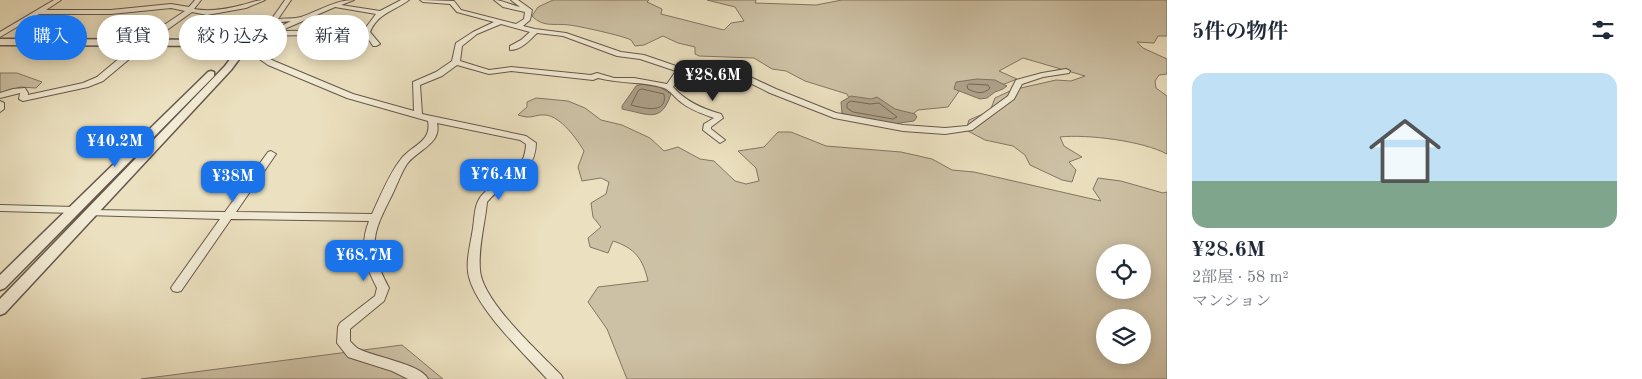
<!DOCTYPE html>
<html lang="ja">
<meta charset="utf-8">
<style>
body{margin:0;font-family:"Old Standard TT","Noto Serif JP",serif;background:#f2f2f3;color:#1f2937;height:100vh;display:flex;flex-direction:column;font-size:19px;white-space:nowrap}
*{box-sizing:border-box;margin:0}
p{font-size:16px;color:#747a83}
.icon{flex:none;width:28px;height:28px;fill:none;stroke:currentColor;stroke-width:2;stroke-linecap:round;stroke-linejoin:round}
.map{position:relative;flex:1;overflow:hidden}
.side{display:flex;flex-direction:column;background:#fff;width:475px}
.side>*{flex:none}
.guide{position:absolute;left:15px;top:15px;width:475px;height:45px;display:flex;gap:10px}
.tools{position:absolute;left:1096px;top:244px;display:grid;gap:10px}
.tools a{display:grid;place-items:center;width:55px;height:55px;border-radius:50%;background:#fff;box-shadow:0 2px 12px #0003;font-size:25px}
.price{position:absolute;translate:-50% -42px;padding:0 11px;border-radius:10px;background:#1a73e8;color:#fff;font-size:16px;line-height:32px;filter:drop-shadow(0 1px 2px #0008)}
.price::after{content:'';position:absolute;left:50%;top:30px;width:15px;height:11px;margin-left:-8px;background:inherit;clip-path:polygon(0 0,100% 0,50% 100%)}
.price.on{background:#222;color:#fff}
ul{padding:0;list-style:none}
li{display:grid;align-content:center;gap:10px;height:265px;padding:0 25px}
li span{display:grid;place-items:center;height:155px;border-radius:15px;color:#555}
li>.icon{margin-inline-start:auto}
span .icon{width:90px;height:90px;fill:#fffc;stroke-width:1}
li b{font-size:21px}
h2{display:flex;justify-content:space-between;align-items:center;height:60px;padding:0 25px;font-size:21px}
.pill{padding:0 18px;border-radius:22px;background:#fff;box-shadow:0 2px 12px #0003;font-size:18px;line-height:45px}
.pill.on{background:#1a73e8;color:#fff}
main{display:flex;flex:1;min-height:0}
.map>svg:first-child{display:block}
</style>
<main>
<div class="map">
<svg width="1167" height="379" viewBox="0 0 1167 379">
<rect width="100%" height="100%" fill="#ebe0bf"/>
<filter id="stains"><feTurbulence type="fractalNoise" baseFrequency=".004" numOctaves="4"/><feColorMatrix values="0 0 0 0 .2 0 0 0 0 .09 0 0 0 0 .02 0 0 0 .5 -.17"/></filter>
<radialGradient id="worn" r=".72"><stop offset=".6" stop-color="#630" stop-opacity="0"/><stop offset="1" stop-color="#630" stop-opacity=".3"/></radialGradient>
<path fill="#cdc1a5" stroke="#827664" fill-rule="evenodd" d="M553 0H649L647 2 662 9 661 14 724 30 731 23 744 21 735 7 707 0H756L755 3 816 5 842 0H1167V36H1158L1154 43 1137 42 1143 48 1167 59V74L1159 75 1155 81 1156 88 1167 96V154C1143 141 1087 134 1060 137L1064 146 1082 157 1069 162 1076 170 1072 182 1062 180 1030 165 1025 155 1013 146 985 140 966 130 969 120 990 111 995 98 1012 90 1056 80 1071 81 1085 76 1023 58 999 71 1017 79 1002 85 962 87 948 107 918 110 910 116 849 98 847 94 805 81 786 71 772 69 754 58 699 56 695 54V47L678 43 663 36 644 45 635 46C634 45 632 41 631 40 624 36 579 26 569 25 554 23 544 28 532 16L538 7Z
M0 73H17L42 82 36 88 20 87 0 94Z
M536 98 568 101 585 108 601 120 622 125 650 138 664 151 678 147 700 159 714 161 735 181 746 184 759 181 756 168 738 151 764 147 778 132H791L826 146 901 152 932 159 952 170 974 172 1101 201 1093 189 1098 178 1121 181 1163 193 1167 192V379H627L607 329 588 302 598 287 648 281C643 259 635 248 613 241L608 253 590 247 588 238 601 227 593 217 591 203 606 194 609 182 601 178 582 181 578 167 584 151C577 139 561 117 546 115 534 114 533 120 518 115L527 107V102ZM1105 252H1142V290H1105ZM1105 318H1142V355H1105Z
M402 345 443 379H141Z"/>
<path fill="#aea28a" stroke="#7f7261" d="M977 79 995 80 1007 86 1003 89 995 92 987 98 980 99 954 89 956 82Z
M642 84 658 86 671 94C661 124 648 114 622 109V106L636 86Z
M851 96 871 99 877 97 895 109 915 114 917 117 914 121 893 124 852 117 842 113 841 102Z"/>
<g fill="none" stroke-linecap="round" stroke-linejoin="round">
<path stroke="#736657" stroke-width="1" d="M969 84 988 85 990 88C983 95 976 93 968 89L967 86Z
M642 89 664 94C668 115 643 108 631 105L638 91Z
M851 101 870 104 879 103 897 117 893 119 853 112 847 108V104Z"/>
<g stroke="#65584b" stroke-width="2">
<path id="minor" d="M54 0H61L46 10H111L171 4 189 7 195 0H201L194 9C210 12 227 9 242 5 250 3 256 0 265 0L246 8 207 15 192 12 146 45 103 81 88 87 23 101 19 99 20 93 0 98V93L13 89 25 88 28 93V95L83 83 97 77 140 41 185 11 171 8 111 14H39L0 37V32Z
M285 0H291L278 19C285 18 295 19 301 17 319 11 335 0 354 0L341 5 380 11 401 0H409C394 11 378 13 370 32L380 44 376 46H373L365 34 255 36 252 38 249 36 250 33 194 32 191 30 194 28 253 29 257 24 271 20ZM335 7 376 14 364 30 280 31ZM291 21 270 32H258L262 26 273 23Z
M420 0 454 1 461 10 516 24 524 19 525 12 503 7 494 0C502 0 511 5 520 7L511 0H518L532 10 530 20 523 26 535 29 566 33 621 52 644 55 679 67 704 73 746 75 776 89 836 113 903 125 945 128 967 126 1008 96 1016 80 1042 73 1066 69 1070 71 1069 73 1043 77 1022 84 1014 99 972 130 945 134 903 131 834 118 770 93 742 79 704 77 682 72 673 87C686 102 703 109 721 114L723 118 711 127V129L725 140 720 143 703 130 704 124 714 118C703 114 691 110 682 103 676 99 670 90 664 88 642 81 620 84 598 78L593 80 511 71 489 74 457 65 442 76 420 85 422 114 526 136 536 143C535 178 506 179 487 202 485 224 478 247 480 270 482 301 539 352 561 375L563 379H547C524 353 478 311 469 277 465 262 471 243 473 228 475 215 474 202 484 193 502 174 525 175 526 144L520 140 437 123C442 144 417 150 407 164 401 173 397 185 392 195 372 234 367 247 389 288L384 301 350 329V341C353 344 356 348 359 349 374 357 421 364 428 379H408L392 371 348 357 337 343 338 327 340 323 375 296 377 288C365 265 359 246 369 221L231 219 181 291 177 292 173 291 171 288 173 285 220 219 87 215 86 213 91 210 225 212 268 152 271 151 276 154 236 212 372 214C380 197 389 174 401 159 412 145 432 142 428 121L347 98 268 65 255 56V46L247 45 243 43 247 41 262 42 263 55 274 61 353 94 414 111 413 82 436 72 452 61 456 43 473 32 494 22 457 12 450 4 423 2ZM501 24 530 32 521 40 510 46V50C521 50 529 41 537 33L563 36 617 56 640 59 676 71 667 84 634 78H614L597 73 591 75 511 67 489 70 460 61 462 46 477 34Z
M0 101 4 103V109L0 112Z
M0 205 74 207 79 210 74 213 0 211Z"/>
</g>
<g stroke="#65584b" stroke-width="3">
<path id="tertiary" d="M0 39 247 40 251 43 231 70 5 313 0 315V299L225 66 240 46 0 45Z
M211 71 214 72V76L5 288 0 290V275L208 72Z"/>
</g>
<use href="#minor" fill="#f2ebd5" fill-rule="evenodd"/>
<use href="#tertiary" fill="#f2ebd5" fill-rule="evenodd"/>
</g>
<rect width="100%" height="100%" filter="url(#stains)"/>
<rect width="100%" height="100%" fill="url(#worn)"/>
</svg>
<div class="tools">
<a><svg class="icon" aria-label="locate" viewBox="0 0 24 24"><circle cx="12" cy="12" r="6"/><path d="M12 2v4M12 18v4M2 12h4M18 12h4"/></svg></a>
<a><svg class="icon" aria-label="layers" viewBox="0 0 24 24"><path d="M12 4l9 5-9 5-9-5zM3 14l9 5 9-5"/></svg></a>
</div>
<b class="price on" style="left:713px;top:102px">¥28.6M</b>
<b class="price" style="left:115px;top:168px">¥40.2M</b>
<b class="price" style="left:499px;top:201px">¥76.4M</b>
<b class="price" style="left:233px;top:203px">¥38M</b>
<b class="price" style="left:364px;top:282px">¥68.7M</b>
<div class="guide">
<a class="pill on">購入</a>
<a class="pill">賃貸</a>
<a class="pill">絞り込み</a>
<a class="pill">新着</a>
</div>
</div>
<section class="side">
<h2>5件の物件<svg class="icon" aria-label="filters" viewBox="0 0 24 24"><path d="M4 7h16M4 17h16"/><circle cx="9" cy="7" r="2"/><circle cx="15" cy="17" r="2"/></svg></h2>
<ul>
<li><span style="background:linear-gradient(#bfe0f5 70%,#7fa58c 0)"><svg class="icon" aria-label="home" viewBox="0 0 24 24"><path d="M3 11l9-7 9 7M6 9v11h12V9"/></svg></span><div><b>¥28.6M</b><p>2部屋 · 58 m²</p><p>マンション</p></div></li>
</ul>
</section>
</main>
